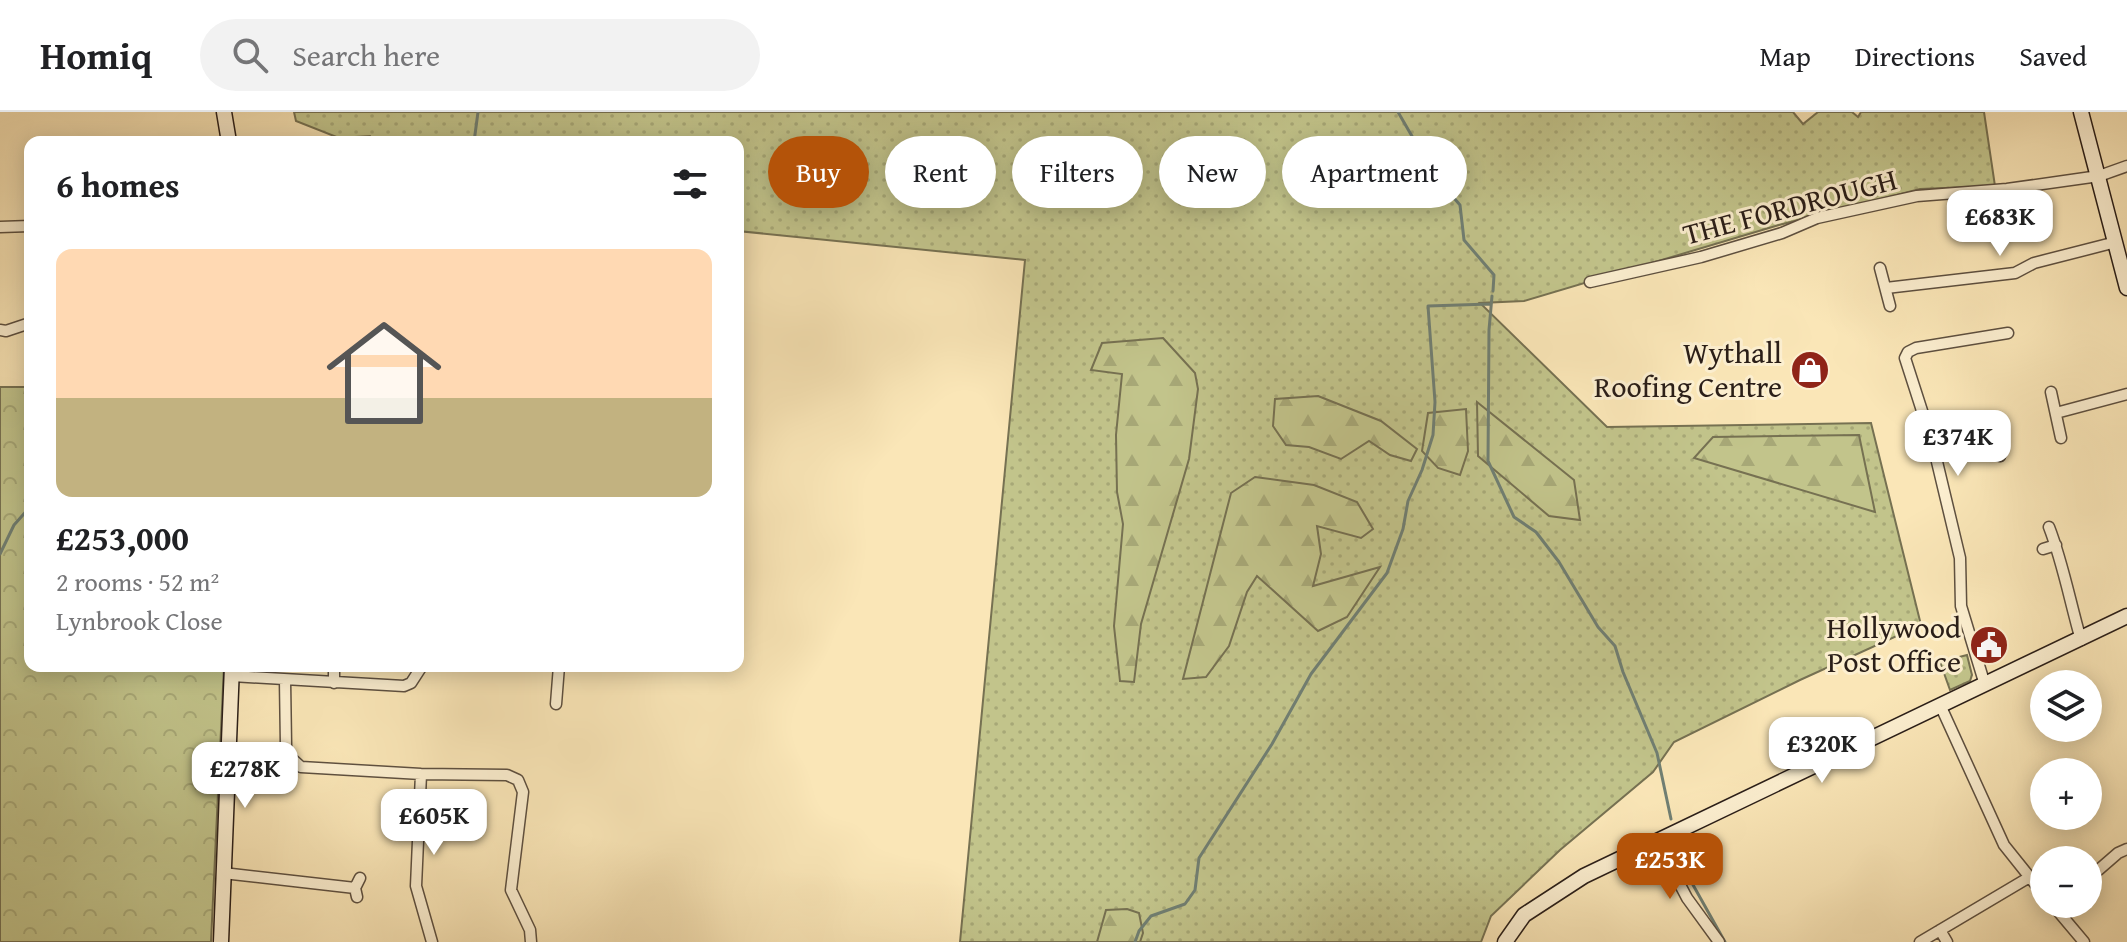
<!DOCTYPE html>
<meta charset="utf-8">
<style>
body{margin:0;font-family:"Gentium Book Plus",serif;background:#f2f2f2;color:#202124;height:100vh;display:flex;flex-direction:column;font-size:30px;white-space:nowrap}
*{box-sizing:border-box;margin:0}
p{font-size:26px;color:#757577}
.icon{flex:none;width:44px;height:44px;fill:none;stroke:currentColor;stroke-width:2;stroke-linecap:round;stroke-linejoin:round}
.map{position:relative;flex:1;overflow:hidden}
.sheet{position:absolute;left:24px;top:24px;width:720px;height:536px;display:flex;flex-direction:column;background:#fff;border-radius:16px;box-shadow:0 4px 20px #0003}
.sheet>*{flex:none}
.hud{position:absolute;left:768px;top:24px;width:760px;height:72px;display:flex;gap:16px}
.buttons{position:absolute;left:2030px;top:558px;display:grid;gap:16px}
.buttons a{display:grid;place-items:center;width:72px;height:72px;border-radius:50%;background:#fff;box-shadow:0 4px 20px #0003;font-size:40px}
.price{position:absolute;translate:-50% -68px;padding:0 18px;border-radius:16px;background:#fff;color:#222;font-size:26px;line-height:52px;filter:drop-shadow(0 2px 4px #0008)}
.price::after{content:'';position:absolute;left:50%;top:48px;width:24px;height:18px;margin-left:-12px;background:inherit;clip-path:polygon(0 0,100% 0,50% 100%)}
.price.selected{background:#b45309;color:#fff}
ul{padding:0;list-style:none}
li{display:grid;align-content:center;gap:16px;height:424px;padding:0 32px}
li+li{border-top:2px solid #e0e0e0}
li span{display:grid;place-items:center;height:248px;border-radius:16px;color:#555}
li>.icon{margin-inline-start:auto}
span .icon{width:144px;height:144px;fill:#fffc;stroke-width:1}
li b{font-size:34px}
h2{display:flex;justify-content:space-between;align-items:center;height:96px;padding:0 32px;font-size:34px}
.tag{padding:0 28px;border-radius:36px;background:#fff;box-shadow:0 4px 20px #0003;font-size:28px;line-height:72px}
.tag.selected{background:#b45309;color:#fff}
header{display:flex;align-items:center;gap:48px;box-sizing:border-box;height:112px;padding:0 40px;background:#fff;border-bottom:2px solid #e0e0e0}
header strong{font-size:38px}
nav{display:flex;gap:44px;margin-inline-start:auto;font-size:28px}
.search{width:560px;height:72px;background:#f2f2f2;display:flex;align-items:center;gap:20px;box-sizing:border-box;padding:0 28px;border-radius:44px;color:#757577;font-size:30px}
.map>svg:first-child{display:block}
</style>
<header>
<strong>Homiq</strong>
<div class="search"><svg class="icon" aria-label="search" viewBox="0 0 24 24"><circle cx="10" cy="10" r="6"/><path d="M15 15l6 6"/></svg>Search here</div>
<nav><a>Map</a><a>Directions</a><a>Saved</a></nav>
</header>
<div class="map">
<svg width="2127" height="830" viewBox="0 0 2127 830">
<defs>
<pattern id="grass-dots" width="8" height="8" patternUnits="userSpaceOnUse" patternTransform="scale(2)"><rect width="8" height="8" fill="#c2c48b"/><path d="M2 2h.1M6 6h.1" fill="none" stroke="#a7a877" stroke-width="1.8" stroke-linecap="round"/></pattern>
<pattern id="forest-firs" width="22" height="20" patternUnits="userSpaceOnUse" patternTransform="scale(2)"><rect width="22" height="20" fill="#c2c48b"/><path d="M5 1l3.5 6h-7zM16 11l3.5 6h-7z" fill="#a7a877"/></pattern>
<pattern id="park-crowns" width="20" height="18" patternUnits="userSpaceOnUse" patternTransform="scale(2)"><rect width="20" height="18" fill="#c2c48b"/><path d="M2 6a3 3 0 1 1 6 0M12 15a3 3 0 1 1 6 0" fill="none" stroke="#a7a877"/></pattern>
</defs>
<rect width="100%" height="100%" fill="#fae6b7"/>
<filter id="stains"><feTurbulence type="fractalNoise" baseFrequency=".0025" numOctaves="4"/><feColorMatrix values="0 0 0 0 .2 0 0 0 0 .09 0 0 0 0 .02 0 0 0 .5 -.17"/></filter>
<radialGradient id="worn" r=".72"><stop offset=".6" stop-color="#630" stop-opacity="0"/><stop offset="1" stop-color="#630" stop-opacity=".3"/></radialGradient>
<path fill="url(#grass-dots)" stroke="#767152" stroke-width="2" d="M294 0H1793L1803 12 1818 0H1852L1858 5 1861 0H1984L1995 74 1920 77 1779 113 1524 189 1480 191 1607 315 1871 311 1921 513 1800 568 1674 630 1653 660 1560 738 1491 804 1481 830H960L1025 148 738 119V30H373L370 24 339 26 296 9Z
M1967 543 1972 563 1970 569 1950 578 1940 550Z"/>
<path fill="url(#forest-firs)" stroke="#767152" stroke-width="2" d="M1163 226 1195 261 1198 277 1189 347 1141 512 1134 570 1120 569 1114 514 1123 412 1117 380 1116 323 1122 262 1091 258 1102 231Z
M1318 284 1381 309 1417 337 1411 349 1390 343 1369 329 1341 347 1309 335 1286 333 1273 314 1275 287Z
M1477 290 1574 368 1580 408 1549 404 1478 344Z
M1466 297 1468 339 1460 363 1438 356 1422 339 1428 301Z
M1859 323 1875 400 1694 346 1713 325Z
M1255 365 1314 373 1357 390 1373 417 1361 426 1317 414 1321 442 1313 474 1380 455 1347 505 1318 519 1257 464 1247 480 1229 534 1206 565 1183 567 1231 381Z
M1127 797 1139 801 1143 821 1140 830H1097L1106 798Z"/>
<path fill="url(#park-crowns)" stroke="#767152" stroke-width="2" d="M0 275H30V554H224L211 830H0Z"/>
<g fill="none" stroke-linecap="round" stroke-linejoin="round">
<path stroke="#707f73" stroke-width="3" d="M1398 0 1435 64 1460 93 1464 128 1494 163 1493 179
M474 30 478 0
M1492 184 1489 218 1488 349 1514 405 1536 420 1559 450 1598 515 1615 534 1623 560 1657 641 1671 707
M0 442 14 413 30 395
M1677 730 1683 755 1725 830
M1135 830 1139 819 1151 804 1185 792 1195 778 1199 746 1272 632 1311 562 1387 461 1403 417 1408 389 1422 358 1433 323 1435 290 1428 194 1490 192"/>
<g stroke="#5e5040" stroke-width="13">
<path id="street" d="M0 115 30 114
M1880 156 1890 194
M1590 170 1701 145 1782 121 1817 106 1917 84 2007 77 2099 64 2127 54
M1886 176 2015 161 2034 151 2116 130
M0 218 6 219 30 211
M2051 280 2061 326
M2056 301 2127 282
M1933 333 1972 323 2000 344
M2049 415C2063 451 2070 490 2081 528
M2043 437 2056 433
M232 564 404 574 411 571 422 554
M285 568 286 634 288 643 301 655 421 662 507 663 518 668 523 680 511 778 530 818 531 830
M334 571V554
M1985 573 1961 494 1960 446 1933 333 1905 246 1908 240 1916 236 2008 221
M556 592 559 554
M1941 595 2004 733 2044 783
M421 662 416 774 432 830
M1657 729 1687 786 1719 830
M223 761 355 776
M2088 767 2118 741 2127 737
M357 785 355 776 360 766
M2052 792 2084 830
M1940 818 1947 830
M1920 830 2028 766"/>
</g>
<g stroke="#2a1e18" stroke-width="17">
<path id="secondary" d="M224 0 229 30
M2081 0 2127 176
M221 830 232 554
M1505 830 1524 803 1584 764 2127 504"/>
</g>
<use href="#street" stroke="#fcefd0" stroke-width="10"/>
<use href="#secondary" stroke="#fcefd0" stroke-width="14"/>
</g>
<defs>
<g id="shop-disc" transform="scale(2)"><circle r="9.5" fill="#8f2418" stroke="#fcefd0"/><path d="M-5-2.5h2.3a2.7 3.5 0 0 1 5.4 0H5L5.5 6h-11ZM-1.5-2.5h3a1.5 2.3 0 0 0-3 0Z" fill="#fff"/></g>
<g id="civic-disc" transform="scale(2)"><circle r="9.5" fill="#8f2418" stroke="#fcefd0"/><path d="M-.6-6.5H3V-4.5H.6V-3L4-1V1h2V6H-6V1h2V-1L-.6-3ZM-1.2 2.5V6h2.4V2.5Z" fill="#fff"/></g>
</defs>
<g fill-rule="evenodd">
<use href="#shop-disc" x="1810" y="258"/>
<use href="#civic-disc" x="1989" y="533"/>
</g>
<g text-anchor="middle" stroke-width="6" stroke-linejoin="round" paint-order="stroke">
<g font-size="30" fill="#2a1e18" stroke="#fcefd0">
<text transform="translate(1790 95) rotate(-15)" y="10">THE FORDROUGH</text>
</g>
<g font-size="30" fill="#2a1e18" stroke="#fcefd0" text-anchor="end">
<text x="1782" y="251">Wythall<tspan x="1782" dy="34">Roofing Centre</tspan></text>
<text x="1961" y="526">Hollywood<tspan x="1961" dy="34">Post Office</tspan></text>
</g>
</g>
<rect width="100%" height="100%" filter="url(#stains)"/>
<rect width="100%" height="100%" fill="url(#worn)"/>
</svg>
<div class="buttons">
<a><svg class="icon" aria-label="layers" viewBox="0 0 24 24"><path d="M12 4l9 5-9 5-9-5zM3 14l9 5 9-5"/></svg></a>
<a>+</a>
<a>−</a>
</div>
<b class="price" style="left:2000px;top:146px">£683K</b>
<b class="price" style="left:1958px;top:366px">£374K</b>
<b class="price" style="left:1822px;top:673px">£320K</b>
<b class="price" style="left:245px;top:698px">£278K</b>
<b class="price" style="left:434px;top:745px">£605K</b>
<b class="price selected" style="left:1670px;top:789px">£253K</b>
<div class="hud">
<a class="tag selected">Buy</a>
<a class="tag">Rent</a>
<a class="tag">Filters</a>
<a class="tag">New</a>
<a class="tag">Apartment</a>
</div>
<section class="sheet">
<h2>6 homes<svg class="icon" aria-label="filters" viewBox="0 0 24 24"><path d="M4 7h16M4 17h16"/><circle cx="9" cy="7" r="2"/><circle cx="15" cy="17" r="2"/></svg></h2>
<ul>
<li><span style="background:linear-gradient(#ffd9b3 60%,#c2b280 0)"><svg class="icon" aria-label="home" viewBox="0 0 24 24"><path d="M3 11l9-7 9 7M6 9v11h12V9"/></svg></span><div><b>£253,000</b><p>2 rooms · 52 m²</p><p>Lynbrook Close</p></div></li>
</ul>
</section>
</div>
